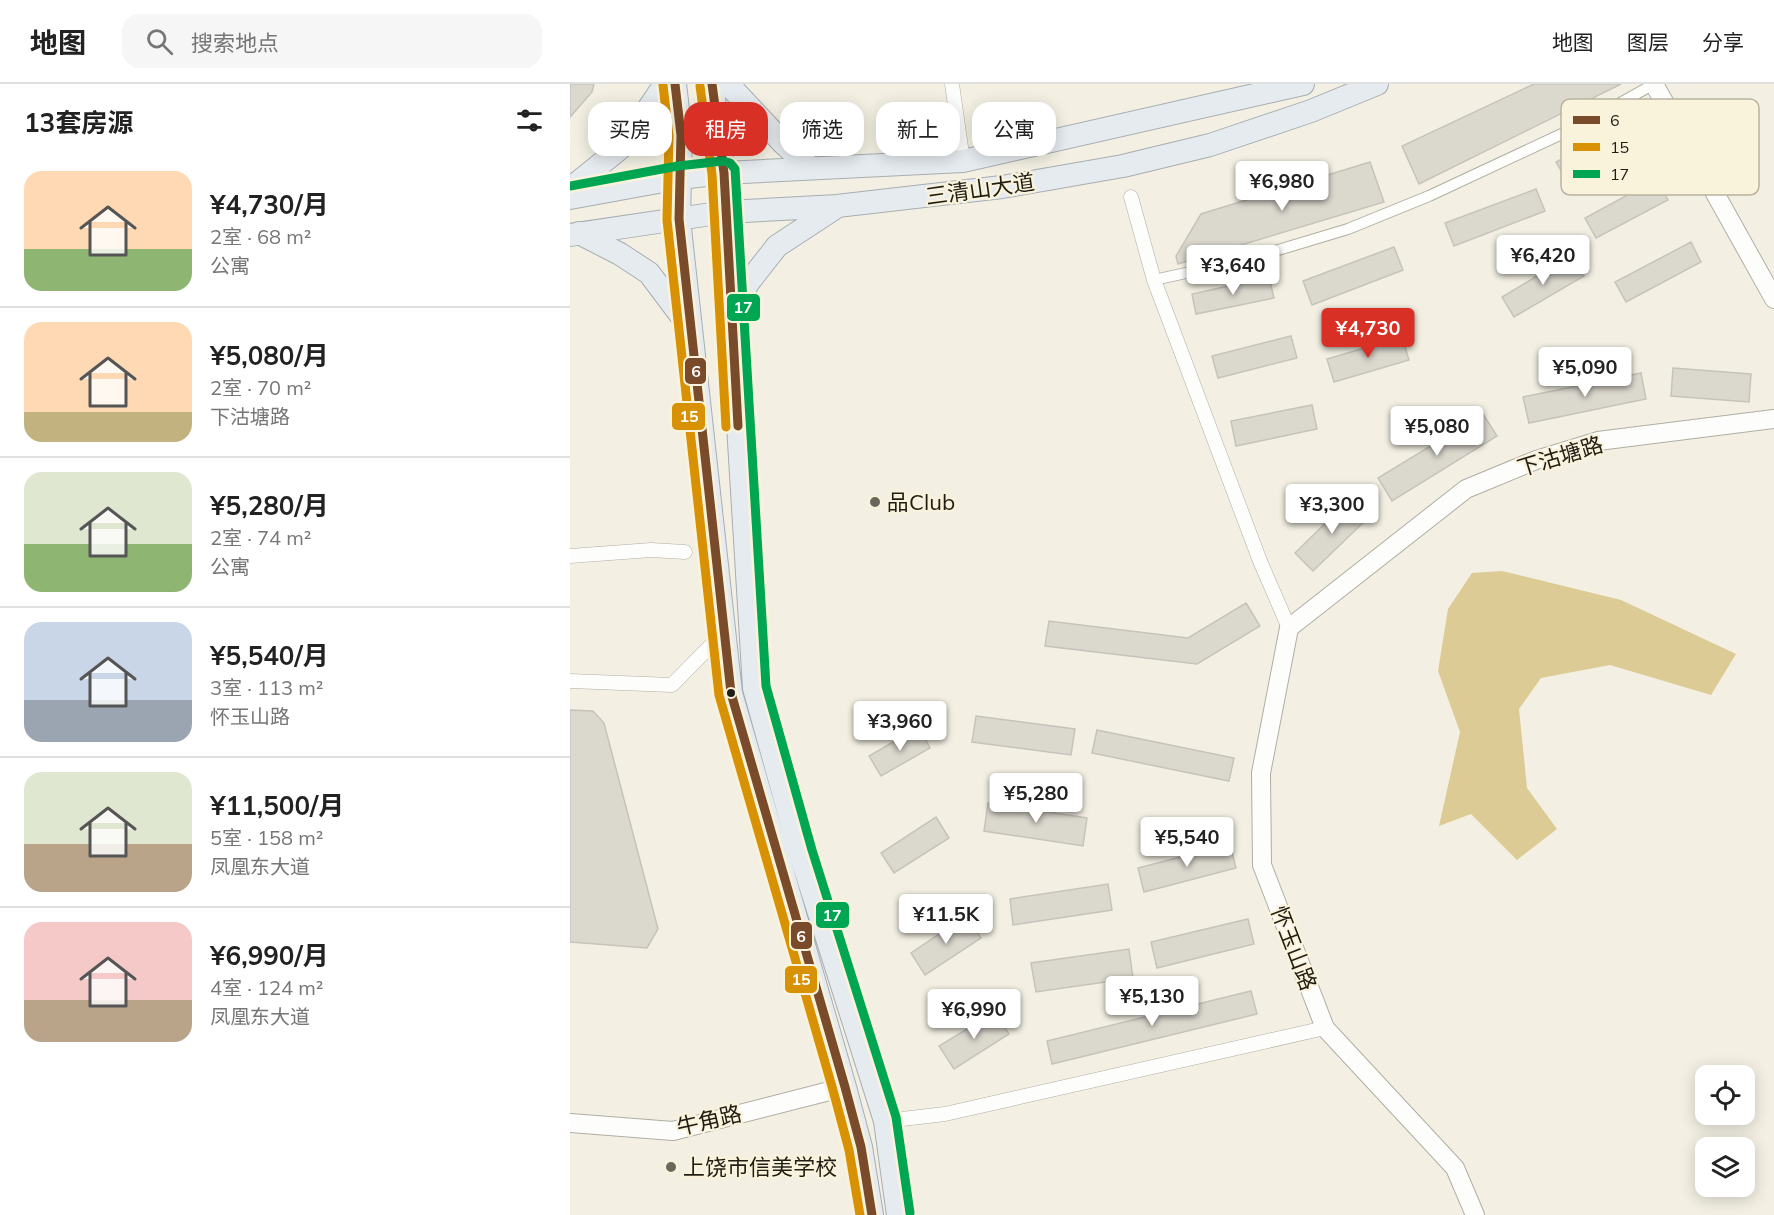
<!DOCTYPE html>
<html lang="zh">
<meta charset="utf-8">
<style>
body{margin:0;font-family:Mulish,"Noto Sans SC",sans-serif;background:#f6f6f6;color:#222;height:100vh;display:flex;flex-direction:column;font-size:22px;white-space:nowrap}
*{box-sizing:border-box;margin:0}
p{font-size:20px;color:#767676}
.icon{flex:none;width:33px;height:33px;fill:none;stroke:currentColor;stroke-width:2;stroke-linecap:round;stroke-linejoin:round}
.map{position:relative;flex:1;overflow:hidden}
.sheet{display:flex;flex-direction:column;background:#fff;width:570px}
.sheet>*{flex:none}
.top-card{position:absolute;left:18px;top:18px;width:570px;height:54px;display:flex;gap:12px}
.controls{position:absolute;left:1125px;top:981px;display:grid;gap:12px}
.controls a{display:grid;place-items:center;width:60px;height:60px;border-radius:12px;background:#fff;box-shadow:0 3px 15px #0003;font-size:30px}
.price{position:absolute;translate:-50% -51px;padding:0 14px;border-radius:6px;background:#fff;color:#222;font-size:20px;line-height:39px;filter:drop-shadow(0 2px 3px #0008)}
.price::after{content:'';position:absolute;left:50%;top:36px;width:18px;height:14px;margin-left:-9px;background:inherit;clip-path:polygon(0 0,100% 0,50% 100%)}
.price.selected{background:#d93025;color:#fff}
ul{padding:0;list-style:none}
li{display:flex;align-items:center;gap:18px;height:150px;padding:0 24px}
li+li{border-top:2px solid #e0e0e0}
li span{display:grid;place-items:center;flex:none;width:168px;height:120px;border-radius:18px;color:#555}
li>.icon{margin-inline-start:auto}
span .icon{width:72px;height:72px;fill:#fffc;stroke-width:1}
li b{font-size:26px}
h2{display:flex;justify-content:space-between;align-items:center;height:72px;padding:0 24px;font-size:26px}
.tag{padding:0 21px;border-radius:18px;background:#fff;box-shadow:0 3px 15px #0003;font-size:21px;line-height:54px}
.tag.selected{background:#d93025;color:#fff}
header{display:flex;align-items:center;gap:36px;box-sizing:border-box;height:84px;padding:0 30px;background:#fff;border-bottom:2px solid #e0e0e0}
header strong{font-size:28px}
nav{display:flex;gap:33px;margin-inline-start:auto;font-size:21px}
.search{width:420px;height:54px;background:#f6f6f6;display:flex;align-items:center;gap:15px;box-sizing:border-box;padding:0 21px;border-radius:18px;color:#767676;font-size:22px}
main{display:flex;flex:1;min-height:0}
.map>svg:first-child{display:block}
</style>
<header>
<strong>地图</strong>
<div class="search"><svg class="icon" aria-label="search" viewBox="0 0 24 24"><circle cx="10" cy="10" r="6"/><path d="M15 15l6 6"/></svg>搜索地点</div>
<nav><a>地图</a><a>图层</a><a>分享</a></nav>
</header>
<main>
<section class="sheet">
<h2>13套房源<svg class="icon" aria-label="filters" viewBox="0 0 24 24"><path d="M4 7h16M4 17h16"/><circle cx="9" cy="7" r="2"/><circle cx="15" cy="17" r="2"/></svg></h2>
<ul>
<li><span style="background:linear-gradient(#ffd9b3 65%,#8fb573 0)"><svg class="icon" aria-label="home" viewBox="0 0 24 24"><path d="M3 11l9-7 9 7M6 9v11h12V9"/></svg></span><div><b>¥4,730/月</b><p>2室 · 68 m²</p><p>公寓</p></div></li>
<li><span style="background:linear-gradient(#ffd9b3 75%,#c2b280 0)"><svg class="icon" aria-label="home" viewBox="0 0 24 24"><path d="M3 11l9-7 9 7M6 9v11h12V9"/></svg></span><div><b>¥5,080/月</b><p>2室 · 70 m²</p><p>下沽塘路</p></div></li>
<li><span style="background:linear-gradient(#dfe7d0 60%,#8fb573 0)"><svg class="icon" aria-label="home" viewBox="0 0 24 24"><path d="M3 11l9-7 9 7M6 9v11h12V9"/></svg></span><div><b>¥5,280/月</b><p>2室 · 74 m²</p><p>公寓</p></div></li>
<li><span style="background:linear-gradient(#c9d6e8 65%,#9aa5b1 0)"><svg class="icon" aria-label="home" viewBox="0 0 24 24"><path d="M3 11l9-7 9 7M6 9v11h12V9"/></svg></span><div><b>¥5,540/月</b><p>3室 · 113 m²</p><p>怀玉山路</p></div></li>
<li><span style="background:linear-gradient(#dfe7d0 60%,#b9a48a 0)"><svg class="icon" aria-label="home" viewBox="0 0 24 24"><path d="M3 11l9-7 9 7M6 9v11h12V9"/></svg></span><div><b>¥11,500/月</b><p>5室 · 158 m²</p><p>凤凰东大道</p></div></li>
<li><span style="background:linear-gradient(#f6c9c9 65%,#b9a48a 0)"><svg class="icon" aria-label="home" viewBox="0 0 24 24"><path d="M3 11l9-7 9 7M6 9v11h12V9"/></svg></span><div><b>¥6,990/月</b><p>4室 · 124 m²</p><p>凤凰东大道</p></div></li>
</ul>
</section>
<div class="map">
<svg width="1204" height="1131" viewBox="0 0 1204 1131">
<rect width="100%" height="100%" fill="#f3f0e3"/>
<path fill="#dccb95" d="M932 487 1051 516 1166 570 1141 611 1040 581 971 594 949 625 957 704 987 745 947 776 901 730 869 742 890 648 868 587 878 525 902 489Z"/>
<path fill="#dbd8ce" stroke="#c6c4ba" stroke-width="1.5" d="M0 0H24L22 8 0 33Z
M964 0H1051L849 100 832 62Z
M1058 39 1069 58 997 97 986 78Z
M800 78 814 118 608 180 606 172 631 130Z
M1087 95 1098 116 1026 154 1015 134Z
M966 105 975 127 884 162 875 139Z
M1121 158 1131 178 1056 218 1045 198Z
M824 163 833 186 742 221 733 197Z
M1002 171 1014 192 944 233 932 213Z
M699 193 704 214 626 230 622 210Z
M721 252 727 274 648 294 642 272Z
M832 253 839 276 764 298 757 275Z
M1103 284 1181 290 1179 318 1101 312Z
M1071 289 1076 315 959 339 953 313Z
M742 321 747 345 666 362 661 337Z
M913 330 927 352 822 417 808 394Z
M781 414 799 433 743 487 725 469Z
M676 519 690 542 627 580 475 562 479 537 618 554Z
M0 626 23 627 34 639 88 845 77 864 0 858Z
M406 632 505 645 501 671 402 658Z
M349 643 360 664 311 692 299 672Z
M527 646 664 674 659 697 522 669Z
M418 719 517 734 513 762 414 747Z
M366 733 379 754 324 789 311 769Z
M660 760 666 784 574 808 568 784Z
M538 800 542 826 443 841 440 815Z
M396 832 411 854 355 891 341 869Z
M678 835 684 860 587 884 581 858Z
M559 865 563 894 466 908 461 879Z
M681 907 687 930 482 980 477 957Z
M425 928 439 950 384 985 369 962Z"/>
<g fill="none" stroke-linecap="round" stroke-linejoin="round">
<g stroke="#b0ada3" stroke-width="12">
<path id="pedestrian" d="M584 196 675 176 778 145 859 112 1011 41 1084 0"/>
</g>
<g stroke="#b0ada3" stroke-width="15">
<path id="minor" d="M382 0 393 77
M561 113 584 196 690 477 719 544
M0 472 81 466 115 468
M0 597 102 601 154 548
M315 1037 375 1030 755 944"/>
</g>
<g stroke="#b0ada3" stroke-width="20">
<path id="tertiary" d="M1084 0 1204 215
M0 1039 103 1047 275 1003
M905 1131 885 1084 755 944 692 781 691 689 719 544 896 405 966 376 1028 357 1204 335"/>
</g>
<g stroke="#a7adb1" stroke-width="24">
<path id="primary" d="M105 0 111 51 109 135 161 609 275 1003 291 1063 302 1131
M142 0 154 89 155 128 184 604 230 769 315 1037 328 1131
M158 0 213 59 241 84
M0 105 53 62 95 0
M0 114 110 94 154 89 393 77 733 0
M9 149 50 170 79 189 121 245
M0 151 155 128 267 122 432 103 553 82 640 61 741 27 807 0
M163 232 178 199 207 162 265 124"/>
</g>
<use href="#pedestrian" stroke="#fdfdfb" stroke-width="10"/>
<use href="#minor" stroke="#fdfdfb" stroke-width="14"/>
<use href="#tertiary" stroke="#fdfdfb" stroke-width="18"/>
<use href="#primary" stroke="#e6ebef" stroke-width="22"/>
<g stroke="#faf3dc" stroke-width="14">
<path id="bus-1" d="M105 0 111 51 109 135 161 609 275 1003 291 1063 302 1131
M142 0 154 89 168 342"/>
</g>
<g stroke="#faf3dc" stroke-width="14">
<path id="bus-2" d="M93 1 99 52 97 136 149 611 263 1006 279 1066 290 1131
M130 2 142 90 156 343"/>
</g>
<g stroke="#faf3dc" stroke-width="14">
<path id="bus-3" d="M0 102 108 82 153 77 160 79 165 85 196 602 242 766 326 1033 340 1129"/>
</g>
<use href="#bus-1" stroke="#7a4b2a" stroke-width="9"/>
<use href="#bus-2" stroke="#d79103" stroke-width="9"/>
<use href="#bus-3" stroke="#00a651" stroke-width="9"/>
</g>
<g fill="#6a675d" stroke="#faf3dc" stroke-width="2">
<circle cx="305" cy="418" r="6"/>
<circle cx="101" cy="1083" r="6"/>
</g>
<circle fill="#201d15" stroke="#faf3dc" stroke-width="2" cx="161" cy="609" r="5"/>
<g text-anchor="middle" stroke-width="4.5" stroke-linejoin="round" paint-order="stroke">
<g font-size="22" fill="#201d15" stroke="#faf3dc">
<text transform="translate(410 105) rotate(-8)" y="8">三清山大道</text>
<text transform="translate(990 372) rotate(-17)" y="8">下沽塘路</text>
<text transform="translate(724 864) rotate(69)" y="8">怀玉山路</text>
<text transform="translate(139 1036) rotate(-13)" y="8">牛角路</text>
</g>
<g font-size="22" fill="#201d15" stroke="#faf3dc" text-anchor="start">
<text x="317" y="426">品Club</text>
<text x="113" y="1091">上饶市信美学校</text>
</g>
</g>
<rect x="991" y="15" width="198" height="96" rx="9" fill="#faf3dc" stroke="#b9b3a0" stroke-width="1.5"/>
<rect x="1003" y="32" width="27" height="8" fill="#7a4b2a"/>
<rect x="1003" y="59" width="27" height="8" fill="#d79103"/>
<rect x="1003" y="86" width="27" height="8" fill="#00a651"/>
<g font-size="16" fill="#201d15">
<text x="1040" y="42">6</text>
<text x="1040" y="69">15</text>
<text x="1040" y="96">17</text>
</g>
<g stroke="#faf3dc" stroke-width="2">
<rect x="156" y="209" width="35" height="29" rx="6" fill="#00a651"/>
<rect x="114" y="273" width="23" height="28" rx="6" fill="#7a4b2a"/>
<rect x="101" y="318" width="35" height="29" rx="6" fill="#d79103"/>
<rect x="245" y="817" width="35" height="28" rx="6" fill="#00a651"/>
<rect x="220" y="837" width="23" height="29" rx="6" fill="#7a4b2a"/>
<rect x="214" y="881" width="34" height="29" rx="6" fill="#d79103"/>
</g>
<g font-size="16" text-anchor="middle" font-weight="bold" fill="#fff">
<text x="173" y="229">17</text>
<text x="126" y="293">6</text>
<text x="119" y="338">15</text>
<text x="262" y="837">17</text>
<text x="231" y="858">6</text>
<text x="231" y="901">15</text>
</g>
</svg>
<div class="controls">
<a><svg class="icon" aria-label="locate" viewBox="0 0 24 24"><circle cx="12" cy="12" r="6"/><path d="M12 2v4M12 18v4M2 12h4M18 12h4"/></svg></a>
<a><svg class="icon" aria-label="layers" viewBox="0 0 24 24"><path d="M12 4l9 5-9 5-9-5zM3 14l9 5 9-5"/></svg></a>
</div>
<b class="price" style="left:712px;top:128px">¥6,980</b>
<b class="price" style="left:973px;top:202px">¥6,420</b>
<b class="price" style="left:663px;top:212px">¥3,640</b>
<b class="price selected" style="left:798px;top:275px">¥4,730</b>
<b class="price" style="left:1015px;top:314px">¥5,090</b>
<b class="price" style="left:867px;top:373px">¥5,080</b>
<b class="price" style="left:762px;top:451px">¥3,300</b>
<b class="price" style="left:330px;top:668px">¥3,960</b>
<b class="price" style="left:466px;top:740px">¥5,280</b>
<b class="price" style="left:617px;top:784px">¥5,540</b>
<b class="price" style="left:376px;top:861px">¥11.5K</b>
<b class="price" style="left:582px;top:943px">¥5,130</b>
<b class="price" style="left:404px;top:956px">¥6,990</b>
<div class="top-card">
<a class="tag">买房</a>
<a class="tag selected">租房</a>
<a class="tag">筛选</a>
<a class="tag">新上</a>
<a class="tag">公寓</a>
</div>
</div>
</main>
